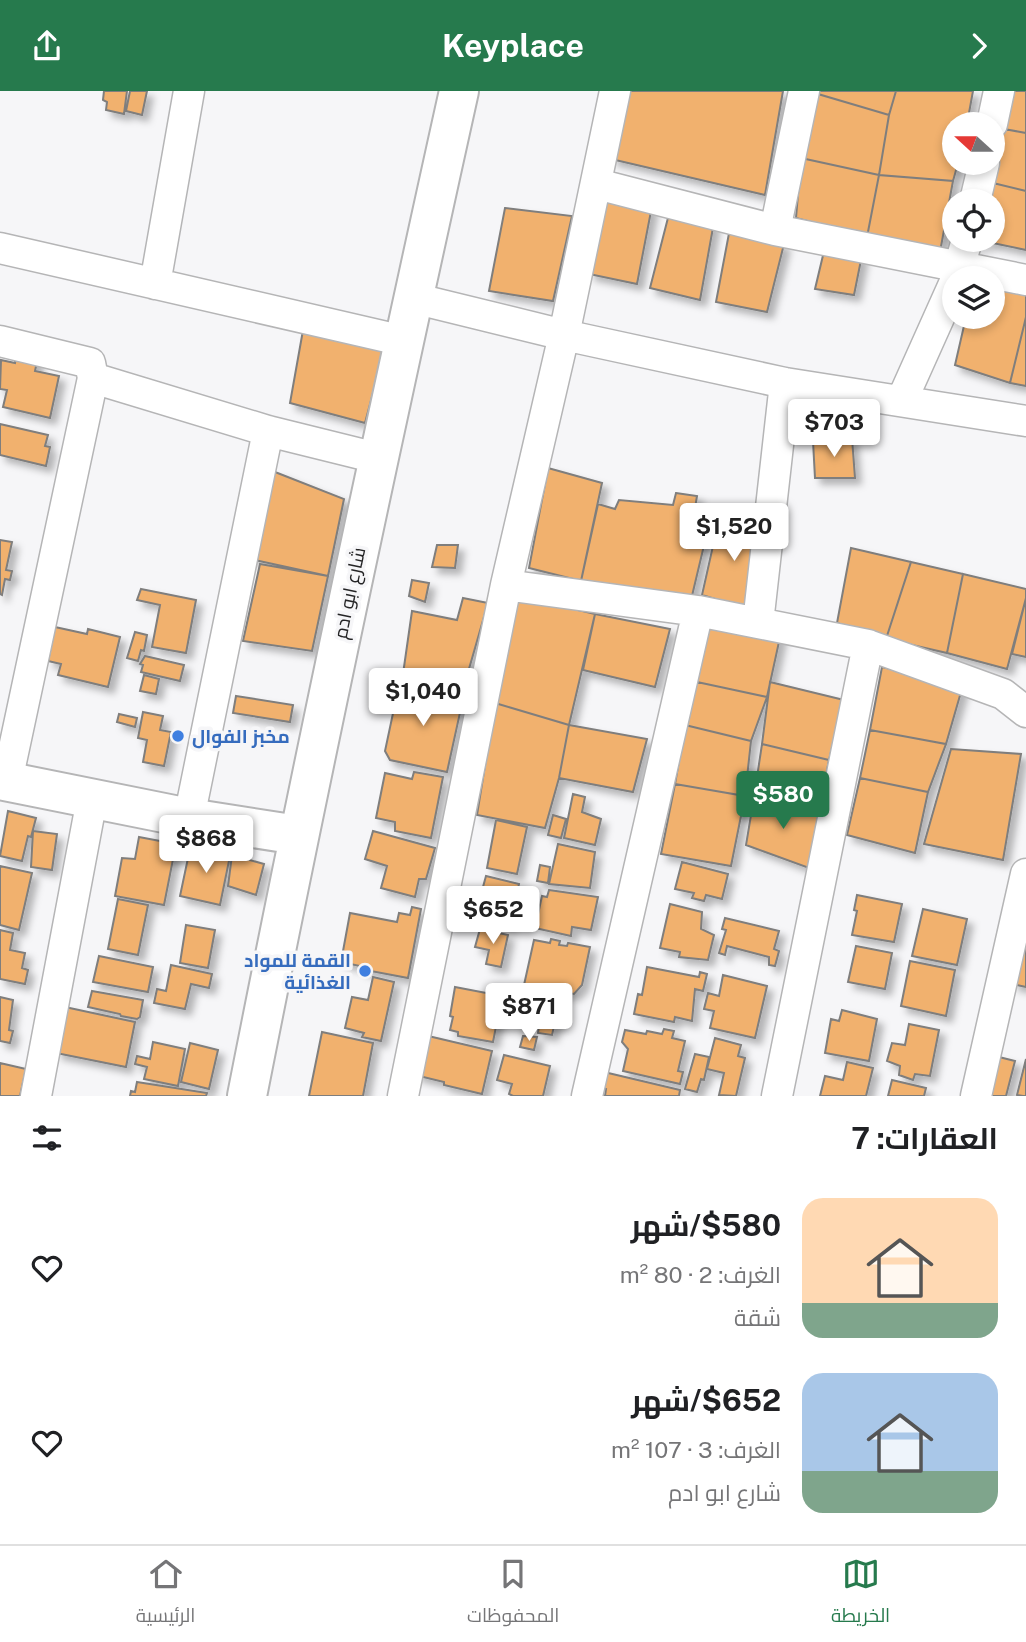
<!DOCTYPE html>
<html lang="ar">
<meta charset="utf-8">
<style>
body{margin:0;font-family:"Public Sans",Cairo,sans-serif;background:#f6f6f6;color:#202124;direction:rtl;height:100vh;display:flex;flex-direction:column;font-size:26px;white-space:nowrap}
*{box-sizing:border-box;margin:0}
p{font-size:23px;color:#757577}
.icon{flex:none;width:38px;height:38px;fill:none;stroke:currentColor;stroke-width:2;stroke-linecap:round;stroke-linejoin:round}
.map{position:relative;height:1005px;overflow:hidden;direction:ltr}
.panel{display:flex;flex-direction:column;background:#fff;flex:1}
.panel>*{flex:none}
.needle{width:46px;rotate:291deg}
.controls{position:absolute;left:942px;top:21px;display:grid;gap:14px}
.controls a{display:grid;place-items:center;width:63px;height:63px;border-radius:50%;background:#fff;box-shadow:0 4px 10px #0003;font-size:35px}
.price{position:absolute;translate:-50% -60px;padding:0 16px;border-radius:7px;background:#fff;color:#222;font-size:23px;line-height:46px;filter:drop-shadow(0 2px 4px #0008)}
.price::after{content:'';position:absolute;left:50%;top:42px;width:21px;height:16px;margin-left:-10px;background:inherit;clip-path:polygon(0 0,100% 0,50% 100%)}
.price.on{background:#267a4d;color:#fff}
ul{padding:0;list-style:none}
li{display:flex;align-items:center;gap:21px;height:175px;padding:0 28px}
li span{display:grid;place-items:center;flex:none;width:196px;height:140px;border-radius:21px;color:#555}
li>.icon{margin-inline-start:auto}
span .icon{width:84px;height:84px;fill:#fffc;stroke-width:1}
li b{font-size:30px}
h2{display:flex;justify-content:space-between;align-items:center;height:84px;padding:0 28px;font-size:30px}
header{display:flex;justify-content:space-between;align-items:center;height:91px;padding:0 28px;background:#267a4d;color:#fff;font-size:32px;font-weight:700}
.tabs{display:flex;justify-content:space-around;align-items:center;height:98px;border-top:2px solid #e0e0e0;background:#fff;font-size:19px;color:#757577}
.tabs a{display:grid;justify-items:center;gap:4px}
.tabs .on{color:#267a4d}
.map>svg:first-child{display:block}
</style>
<header><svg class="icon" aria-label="forward" viewBox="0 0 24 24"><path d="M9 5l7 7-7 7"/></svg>Keyplace<svg class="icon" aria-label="share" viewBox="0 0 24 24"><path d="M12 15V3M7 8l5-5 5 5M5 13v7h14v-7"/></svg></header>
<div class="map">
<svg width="1026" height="1005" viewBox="0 0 1026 1005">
<defs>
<filter id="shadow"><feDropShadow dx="6" dy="6" stdDeviation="3.5" flood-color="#0004"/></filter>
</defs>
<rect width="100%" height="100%" fill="#f6f6f8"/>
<path fill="#f1b16e" stroke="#7f7e7d" stroke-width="2" filter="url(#shadow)" d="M104 0H127L124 23 106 19 107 11 103 9Z
M130 0H147L142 24 126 20Z
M627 0H783L765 104 611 68Z
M819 0H896L889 24 818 3Z
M896 0H973L967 33H954V72H958L953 90 879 84 889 24Z
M1013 0H1026V42L1004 38Z
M818 3 889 24 879 84 801 67Z
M1004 38 1026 42V100L993 92Z
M801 67 879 84 867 146 796 127Z
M879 84 953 90 940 161 867 146Z
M993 92 1026 100V159L983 150 992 149V110H990Z
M603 103 652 115 637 193 589 183Z
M505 117 572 125 553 210 489 200Z
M670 119 714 131 700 209 650 197Z
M730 137 784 153 767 221 716 211Z
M825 156 862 164 854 204 815 198Z
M992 187 1026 190V226L1010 292 955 274 966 226H992Z
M1026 226V295L1010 292Z
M305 228 388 246 365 332 290 312Z
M17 262 38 266 35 280 59 285 50 327 3 316 7 299 0 298 1 269 15 272Z
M0 333 48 344 45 355 50 356 46 375 0 364Z
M852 347 855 387H815L813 350Z
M548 377 602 392 581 490 529 477Z
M275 381 344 408 328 485 250 468Z
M676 402 697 405 694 423 711 425 691 509 581 490 598 413 615 418 619 409 673 414Z
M719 428 762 432 751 519 702 504Z
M0 449 12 451 6 479 12 480 10 489 5 488 2 504 0 503Z
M437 454H458L455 477 432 476Z
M851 457 911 471 886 548 837 532Z
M911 471 963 483 947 562 886 548Z
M260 473 328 485 312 560 243 550Z
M963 483 1026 498V507L1007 578 947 562Z
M412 489 429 492 425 511 409 505Z
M141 498 196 509 186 562 152 556 160 514 137 509Z
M519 505 595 523 569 634 495 612Z
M463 507 488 512 462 602 402 590 412 520 457 529Z
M1026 507V566L1012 563Z
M595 523 670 538 655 596 583 579Z
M712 523 782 537 767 606 697 591Z
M55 536 87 543 88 538 120 546 108 596 58 584 61 573 48 570Z
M135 541 147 544 144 560 141 559 138 570 127 567Z
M145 565 184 574 180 590 141 581 143 574 140 573Z
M882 576 963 594 946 653 870 639Z
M144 584 159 588 156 603 140 600Z
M697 591 767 606 751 650 685 634Z
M770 591 844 609 829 669 762 653Z
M399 594 463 608 447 681 390 669 385 660Z
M236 605 293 614 290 631 233 622Z
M495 612 569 634 559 687 545 737 477 724Z
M143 621 163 625 160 639 171 641 164 675 143 671 147 649 138 647Z
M119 623 137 627 135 636 117 631Z
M569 634 647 648 633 701 559 687Z
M685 634 751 650 745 705 675 693Z
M870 639 946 653 928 701 860 687Z
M762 653 829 669 819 721 754 706Z
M951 658 1021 663 1003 769 924 753Z
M414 681 443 686 431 747 395 740V731L376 727 385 682 412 688Z
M860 687 928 701 915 762 847 744Z
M675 693 745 705 731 775 661 763Z
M573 703 585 706 582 721 601 728 595 754 564 747Z
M754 706 819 721 809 777 746 754Z
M8 720 36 727 31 746 28 745 22 770 0 765Z
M553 724 566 728 561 747 548 744Z
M496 729 527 736 517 783 487 777Z
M33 740 57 743 52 779 31 776Z
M373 740 435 757 426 788H419L415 806 381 797 387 775 365 768Z
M139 746 176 753 164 814 115 805 122 767 135 768Z
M195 753 231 760 220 814 180 805 188 767 192 768Z
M558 753 595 761 590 797 549 793Z
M232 764 264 773 256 804 228 795Z
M682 771 728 783 722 808 706 804 704 810 692 807 694 802 675 798Z
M540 774 550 776 548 792 537 790Z
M0 775 32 782 19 839 0 834Z
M486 785 519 793 510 834 481 828 488 797 483 796Z
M549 799 598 806 591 839 572 836 571 845 535 837 542 805 547 806Z
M857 804 902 813 894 851 852 844 857 820 854 819Z
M118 808 148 814 138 864 108 858Z
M670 813 702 821 701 838 714 844 708 869 679 866 680 861 660 857Z
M412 816 421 818 408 887 360 878V875L341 871 350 822 397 831 399 822 410 824Z
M923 818 967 828 957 874 912 865Z
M725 827 779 840 774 858 779 860 775 875 769 874V866L727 855 725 864 719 862 726 839 722 838Z
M186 834 215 839 208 877 180 872Z
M480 838 508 844 501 876 486 873 489 859 475 856Z
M0 839 13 842 10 859 25 862 22 877 28 879 25 893 0 888Z
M1026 839V896L1012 893Z
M551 848 560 850 559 854 567 855 568 852 590 856 582 894 574 903 524 894 534 849 550 852Z
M856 855 892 862 885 898 848 891Z
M99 865 153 876 148 901 93 891Z
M910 870 955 879 946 925 901 915Z
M171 874 212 883 209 897 191 893 185 918 154 912 157 898 166 900Z
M647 876 699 886 700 881 707 883 703 900 695 898 692 930 675 926 674 931 634 923 638 903 642 904Z
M723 884 767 895 755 947 710 937 714 920 704 918 708 902 719 905Z
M373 886 394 891 381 950 362 946 364 942 345 937 352 906 368 909Z
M455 896 502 905 493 951 458 945V941L450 939 453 926 450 925Z
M92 900 143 909 140 926 137 928 121 925 120 923 88 916Z
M0 906 13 909 9 939 13 940 10 952 0 950Z
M65 916 135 931 126 976 56 962Z
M842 919 877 928 869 970 825 962 831 928 839 930Z
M540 928 555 931 552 944 538 942Z
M909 933 939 939 930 985 915 983 913 989 899 984 900 975 887 970 892 952 905 954Z
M664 938 674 940 672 947 685 950 678 980 683 981 680 993 623 980 628 958 622 951 625 939 646 943 647 940 662 943Z
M322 941 373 952 363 1005H309Z
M424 944 492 960 482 1003 444 994V991L415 984Z
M523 945 537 946 534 959 520 956Z
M715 947 741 954 738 965 745 967 736 1005 719 1004 724 982 707 978Z
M153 951 185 958 178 995 144 988 147 976 135 973 137 965 150 968Z
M190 952 218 959 209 998 181 991Z
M695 963 709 966 704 989 701 988 697 1001 685 998Z
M504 964 550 975 543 1005H513L509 1003 512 993 497 989Z
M999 966 1015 970 1006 1005H979Z
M1026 968V1005H1023L1017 1004Z
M847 971 873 977 866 1005H820L825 985 843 989Z
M0 972 26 978 20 1005H0Z
M604 981 680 999 679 1005H605L606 998 601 997Z
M892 989 926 997 924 1005H888Z
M137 991 207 1002 206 1005H130L131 1000 135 1001Z"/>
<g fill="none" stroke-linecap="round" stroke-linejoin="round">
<g stroke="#b5b5b6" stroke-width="33">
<path id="street" d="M992 33 999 0
M597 93 775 139 1026 189
M975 110 984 72
M775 139 804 0
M0 157 404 250
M956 187 967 149
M155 193 189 0
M413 207 564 244 785 292 1026 330
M0 250 90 272 93 287 268 340 377 367
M902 309 954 193
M506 494 698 520 868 554 1003 603 1026 621
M758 532 785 292
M7 690 93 287
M189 727 268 340
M36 1005 92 708
M403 1005 506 494 564 244 615 0
M587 1005 698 520
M777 1005 868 554
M976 1005 1026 783"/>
</g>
<g stroke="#b5b5b6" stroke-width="42">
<path id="secondary" d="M0 689 189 727 298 744
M247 1005C313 669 385 334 459 0"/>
</g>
<use href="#street" stroke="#fff" stroke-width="30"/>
<use href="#secondary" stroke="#fff" stroke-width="38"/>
</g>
<g fill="#3f7fe0" stroke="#f6f6f8" stroke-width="2.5">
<circle cx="178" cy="645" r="7"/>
<circle cx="365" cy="880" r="7"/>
</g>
<g text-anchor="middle" stroke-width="7" stroke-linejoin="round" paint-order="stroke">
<g font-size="19" fill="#252526" stroke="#f6f6f8">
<text transform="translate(349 502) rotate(-78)" y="7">شارع ابو ادم</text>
</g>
<g font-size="19" font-weight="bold" fill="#366cbe" stroke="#f6f6f8" text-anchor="start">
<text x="192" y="652">مخبز الفوال</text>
<text x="351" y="876" text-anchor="end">القمة للمواد<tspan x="351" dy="22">الغذائية</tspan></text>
</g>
</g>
</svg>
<div class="controls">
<a><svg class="needle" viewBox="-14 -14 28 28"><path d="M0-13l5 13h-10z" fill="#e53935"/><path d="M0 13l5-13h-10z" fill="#757577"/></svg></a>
<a><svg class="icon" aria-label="locate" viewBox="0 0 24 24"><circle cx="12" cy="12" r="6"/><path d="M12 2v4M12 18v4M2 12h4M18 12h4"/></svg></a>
<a><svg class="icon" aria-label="layers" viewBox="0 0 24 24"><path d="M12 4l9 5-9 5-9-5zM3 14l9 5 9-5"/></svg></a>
</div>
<b class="price" style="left:834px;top:368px">$703</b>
<b class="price" style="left:734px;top:472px">$1,520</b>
<b class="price" style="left:423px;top:637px">$1,040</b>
<b class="price on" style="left:783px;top:740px">$580</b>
<b class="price" style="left:206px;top:784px">$868</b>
<b class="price" style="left:493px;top:855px">$652</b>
<b class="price" style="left:529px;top:952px">$871</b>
</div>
<section class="panel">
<h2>العقارات: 7<svg class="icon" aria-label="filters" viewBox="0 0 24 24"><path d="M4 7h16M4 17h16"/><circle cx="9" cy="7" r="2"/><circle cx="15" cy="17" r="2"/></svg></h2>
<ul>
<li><span style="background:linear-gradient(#ffd9b3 75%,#7fa58c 0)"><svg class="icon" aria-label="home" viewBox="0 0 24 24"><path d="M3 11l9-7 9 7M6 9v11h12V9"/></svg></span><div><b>$580/شهر</b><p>الغرف: 2 · 80 m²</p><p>شقة</p></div><svg class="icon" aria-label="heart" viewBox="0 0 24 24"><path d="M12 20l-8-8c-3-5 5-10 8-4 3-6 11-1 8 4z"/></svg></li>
<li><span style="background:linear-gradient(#a9c7e8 70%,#7fa58c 0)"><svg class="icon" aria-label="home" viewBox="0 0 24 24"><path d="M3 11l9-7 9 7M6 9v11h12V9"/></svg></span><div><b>$652/شهر</b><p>الغرف: 3 · 107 m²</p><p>شارع ابو ادم</p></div><svg class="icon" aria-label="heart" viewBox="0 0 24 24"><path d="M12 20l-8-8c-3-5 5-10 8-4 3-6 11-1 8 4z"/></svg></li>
</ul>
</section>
<nav class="tabs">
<a class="on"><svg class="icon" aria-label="map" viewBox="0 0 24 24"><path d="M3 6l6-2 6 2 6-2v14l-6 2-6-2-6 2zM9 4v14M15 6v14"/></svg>الخريطة</a>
<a><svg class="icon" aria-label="saved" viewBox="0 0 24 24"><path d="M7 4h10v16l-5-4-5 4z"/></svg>المحفوظات</a>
<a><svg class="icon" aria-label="home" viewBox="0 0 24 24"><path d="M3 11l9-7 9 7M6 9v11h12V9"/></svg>الرئيسية</a>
</nav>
